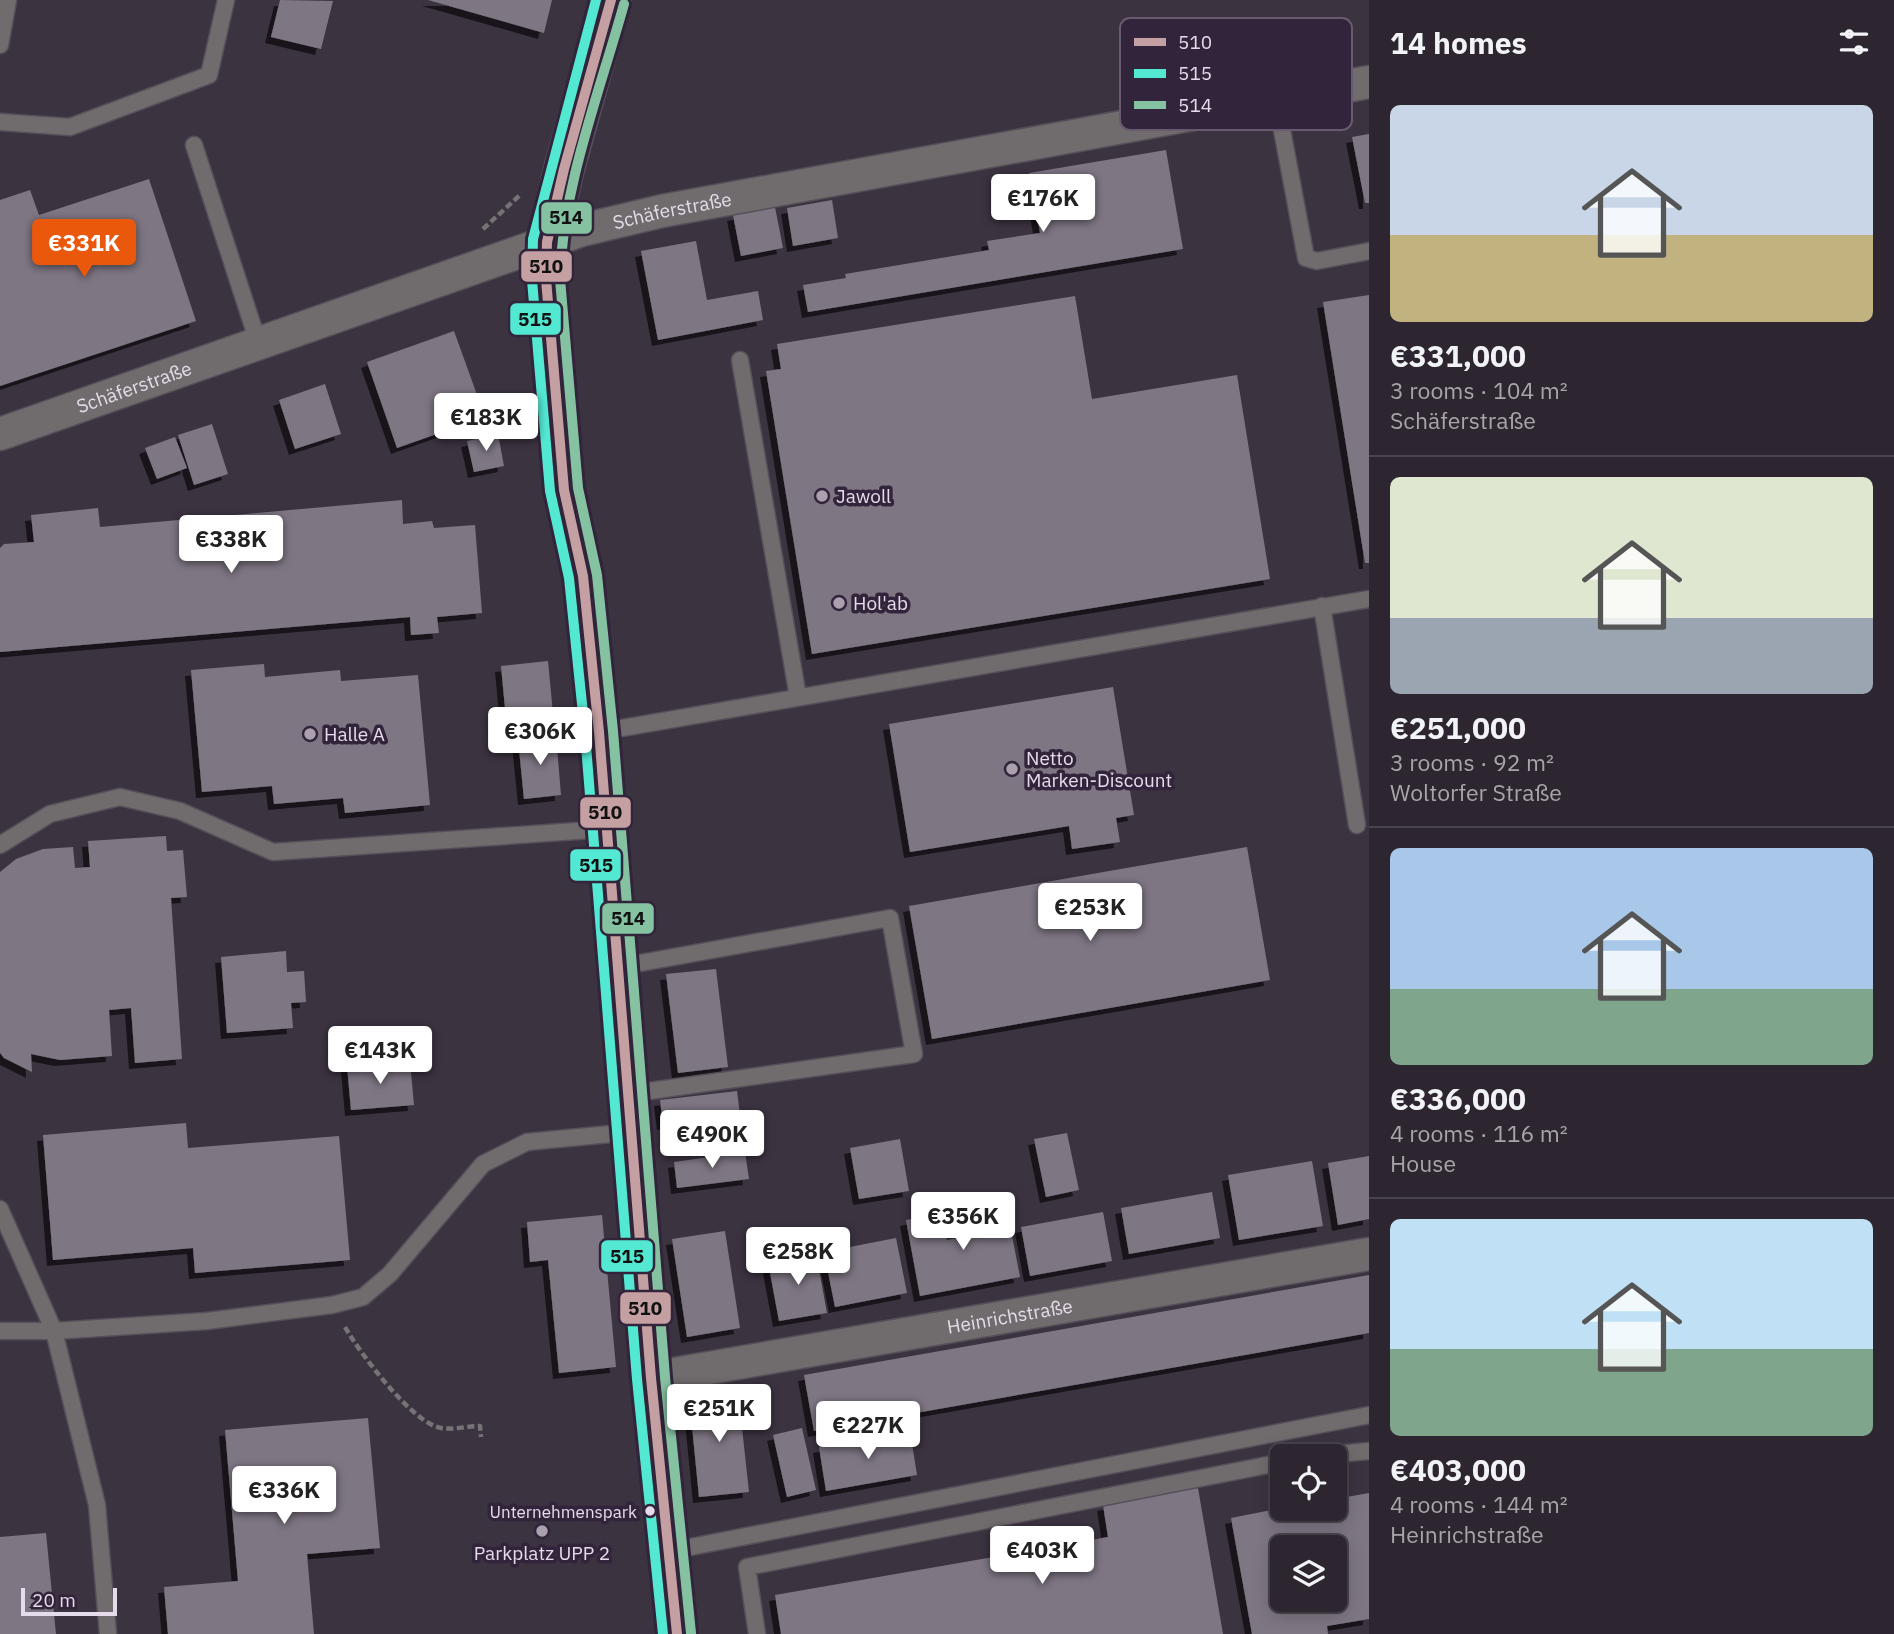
<!DOCTYPE html>
<meta charset="utf-8">
<style>
body{margin:0;font-family:"IBM Plex Sans",sans-serif;background:#352e38;color:#f1f3f6;height:100vh;display:flex;flex-direction:column;font-size:26px;white-space:nowrap}
*{box-sizing:border-box;margin:0}
p{font-size:23px;color:#a7a5ab}
.icon{flex:none;width:38px;height:38px;fill:none;stroke:currentColor;stroke-width:2;stroke-linecap:round;stroke-linejoin:round}
.map{position:relative;flex:1;overflow:hidden}
.side{display:flex;flex-direction:column;background:#2d2630;width:525px}
.side>*{flex:none}
.tools{position:absolute;left:1270px;top:1444px;display:grid;gap:14px}
.tools a{display:grid;place-items:center;width:77px;height:77px;border-radius:10px;background:#2d2630;box-shadow:0 4px 18px #0003,0 0 0 2px #48434c;font-size:35px}
.scale{position:absolute;left:21px;bottom:18px;width:96px;box-sizing:border-box;padding-left:7px;border:4px solid #e5dbea;border-top:0;font-size:19px;line-height:24px;white-space:nowrap;color:#e5dbea;-webkit-text-stroke:5px #32243a;paint-order:stroke}
.price{position:absolute;translate:-50% -60px;padding:0 16px;border-radius:7px;background:#fff;color:#222;font-size:23px;line-height:46px;filter:drop-shadow(0 2px 4px #0008)}
.price::after{content:'';position:absolute;left:50%;top:42px;width:21px;height:16px;margin-left:-10px;background:inherit;clip-path:polygon(0 0,100% 0,50% 100%)}
.price.active{background:#ea580c;color:#fff}
ul{padding:0;list-style:none}
li{display:grid;align-content:center;gap:14px;height:371px;padding:0 21px}
li+li{border-top:2px solid #48434c}
li span{display:grid;place-items:center;height:217px;border-radius:10px;color:#555}
li>.icon{margin-inline-start:auto}
span .icon{width:126px;height:126px;fill:#fffc;stroke-width:1}
li b{font-size:30px}
h2{display:flex;justify-content:space-between;align-items:center;height:84px;padding:0 21px;font-size:30px}
main{display:flex;flex:1;min-height:0}
.map>svg:first-child{display:block}
</style>
<main>
<div class="map">
<svg width="1369" height="1634" viewBox="0 0 1369 1634">
<defs>
<filter id="shadow"><feDropShadow dx="-6" dy="6" stdDeviation="0" flood-color="#0009"/></filter>
</defs>
<rect width="100%" height="100%" fill="#3c3340"/>
<path fill="#7e7683" fill-rule="evenodd" filter="url(#shadow)" d="M280 0 333 1 321 49 271 37Z
M428 0H552L544 33Z
M1369 134V203H1365L1352 137Z
M1166 150 1183 249 808 312 803 285 846 278 845 274 989 250 987 241 1040 233 1029 173Z
M149 179 196 321 0 386V200L30 190 39 215Z
M832 200 838 238 793 246 787 208Z
M775 207 783 248 741 256 733 215Z
M696 241 707 300 758 291 763 320 658 340 641 251Z
M1369 295V563H1365L1323 302Z
M1075 296 1092 399 1237 375 1270 579 812 654 766 371 781 369 777 344Z
M454 331 485 417 397 448 367 362Z
M325 384 341 434 295 449 279 400Z
M212 424 228 474 194 485 178 435Z
M498 434 504 466 474 472 467 441Z
M175 437 187 468 157 479 145 448Z
M402 500 403 524 432 521 434 528 475 525 482 613 437 617 439 633 411 635 410 617 0 652V548L4 544 34 542 31 515 98 508 100 527Z
M548 661 554 724 507 729 501 666Z
M264 664 265 677 340 670 341 681 418 675 430 805 345 813 343 798 274 804 272 786 202 792 191 670Z
M1113 687 1134 815 1116 818 1120 842 1072 849 1069 826 910 852 889 724Z
M556 735 561 795 524 799 518 739Z
M166 836 167 851 183 850 187 897 171 898 182 1059 135 1063 131 1008 109 1010 112 1056 60 1060 31 1054 32 1072 4 1058 0 1053V872L16 859 43 849 73 847 75 868 90 867 88 841Z
M1247 847 1270 980 932 1039 909 906Z
M286 951 287 972 304 971 306 1002 291 1003 293 1028 227 1033 221 957Z
M716 969 728 1067 678 1073 666 974Z
M410 1061 414 1105 351 1110 347 1066Z
M737 1091 740 1115 663 1124 660 1100Z
M186 1123 188 1148 339 1136 350 1260 195 1273 193 1248 53 1260 43 1135Z
M1067 1133 1079 1190 1046 1197 1034 1139Z
M900 1139 909 1191 859 1199 850 1148Z
M745 1152 749 1179 677 1188 674 1162Z
M1369 1156V1219L1338 1225 1328 1163Z
M1312 1161 1323 1226 1239 1240 1228 1175Z
M1212 1192 1220 1238 1129 1254 1121 1208Z
M1006 1204 1020 1277 920 1296 906 1220 942 1213 947 1240 978 1234 973 1210Z
M1103 1212 1112 1261 1030 1276 1021 1227Z
M602 1215 616 1367 559 1373 548 1260 530 1262 527 1222Z
M725 1231 740 1328 687 1337 672 1239Z
M896 1238 907 1293 835 1307 824 1252Z
M816 1253 827 1313 779 1321 768 1262Z
M1369 1275V1333L814 1431 804 1375Z
M738 1391 749 1492 699 1497 689 1396Z
M368 1418 380 1548 307 1554 314 1634H168L164 1587 238 1581 225 1430Z
M802 1428 816 1490 787 1497 773 1435Z
M910 1431 917 1475 826 1491 819 1447Z
M1198 1488 1223 1634H781L775 1595 1108 1537 1103 1505Z
M1369 1493V1619L1327 1626 1328 1634H1252L1231 1518 1282 1508H1335V1499ZM1283 1547H1335V1600H1283Z
M46 1533 56 1634H0V1537Z"/>
<g fill="none" stroke-linecap="round" stroke-linejoin="round">
<g stroke="#564f5a" stroke-width="19">
<path id="service" d="M0 45 8 0
M1276 98 1306 258 1317 261 1369 251
M0 122 70 127 209 75 226 0
M194 145 258 342
M740 360 798 697
M1322 606 1357 825
M599 732 1369 599
M0 845 50 814 120 797 180 811 273 852 606 829
M618 967 890 918 914 1054 628 1094
M0 1209 54 1331 207 1321 332 1305 363 1297 390 1274 483 1164 527 1142 631 1132
M0 1331H54L97 1505 108 1634
M1316 1456 1369 1451
M670 1551 1369 1415
M757 1634 747 1567 1283 1462"/>
</g>
<g stroke="#564f5a" stroke-width="35">
<g id="minor">
<path id="s1" d="M0 434 582 230 662 211 1369 82"/>
<path id="s2" d="M651 1378 1369 1254"/>
</g>
</g>
<g stroke="#564f5a" stroke-width="42">
<path id="tertiary" d="M611 0 564 169 547 242 546 279 564 490 583 576 599 732 651 1378 677 1634"/>
</g>
<path stroke="#767375" stroke-width="4.5" stroke-dasharray="7 3.5" stroke-linecap="butt" d="M483 229 520 195
M345 1327C359 1352 413 1424 441 1428 453 1430 468 1426 480 1426L481 1437"/>
<use href="#service" stroke="#706c6d" stroke-width="16"/>
<use href="#minor" stroke="#706c6d" stroke-width="32"/>
<use href="#tertiary" stroke="#706c6d" stroke-width="38"/>
<g stroke="#32243a" stroke-width="16">
<path id="bus-1" d="M611 0 564 169 547 242 546 279 564 490 583 576 599 732 651 1378 677 1634"/>
</g>
<g stroke="#32243a" stroke-width="16">
<path id="bus-2" d="M596 0 533 239 532 280 550 491 569 578 585 733 637 1379 663 1634"/>
</g>
<g stroke="#32243a" stroke-width="16">
<path id="bus-3" d="M624 4C600 91 562 188 560 279L578 488 597 575 613 731 665 1377 691 1633"/>
</g>
<use href="#bus-1" stroke="#c5a0a2" stroke-width="10"/>
<use href="#bus-2" stroke="#52e8d2" stroke-width="10"/>
<use href="#bus-3" stroke="#85c2a2" stroke-width="10"/>
</g>
<g fill="#aaa0ae" stroke="#32243a" stroke-width="2.5">
<circle cx="822" cy="496" r="7"/>
<circle cx="839" cy="603" r="7"/>
<circle cx="310" cy="734" r="7"/>
<circle cx="1012" cy="769" r="7"/>
<circle cx="542" cy="1531" r="7"/>
</g>
<circle fill="#e5dbea" stroke="#32243a" stroke-width="2.5" cx="650" cy="1511" r="6"/>
<g text-anchor="middle" stroke-width="7" stroke-linejoin="round" paint-order="stroke">
<g font-size="17" fill="#e5dbea" stroke="#32243a" text-anchor="end">
<text x="637" y="1518">Unternehmenspark</text>
</g>
<g font-size="19" fill="#e5dbea" stroke="#32243a">
<text dy="7" stroke="none"><textPath href="#s1" startOffset="709">Schäferstraße</textPath></text>
<text dy="7" stroke="none"><textPath href="#s1" startOffset="142">Schäferstraße</textPath></text>
<text dy="7" stroke="none"><textPath href="#s2" startOffset="364">Heinrichstraße</textPath></text>
</g>
<g font-size="19" fill="#e5dbea" stroke="#32243a" text-anchor="start">
<text x="836" y="503">Jawoll</text>
<text x="853" y="610">Hol'ab</text>
<text x="324" y="741">Halle A</text>
<text x="1026" y="765">Netto<tspan x="1026" dy="22">Marken-Discount</tspan></text>
<text x="542" y="1560" text-anchor="middle">Parkplatz UPP 2</text>
</g>
</g>
<rect x="1120" y="18" width="232" height="112" rx="10" fill="#32243a" stroke="#685b6f" stroke-width="2"/>
<rect x="1134" y="38" width="32" height="8" fill="#c5a0a2"/>
<rect x="1134" y="69" width="32" height="9" fill="#52e8d2"/>
<rect x="1134" y="101" width="32" height="8" fill="#85c2a2"/>
<g font-size="19" fill="#e5dbea">
<text x="1178" y="49">510</text>
<text x="1178" y="80">515</text>
<text x="1178" y="112">514</text>
</g>
<g stroke="#32243a" stroke-width="2.5">
<rect x="540" y="201" width="53" height="34" rx="7" fill="#85c2a2"/>
<rect x="520" y="250" width="53" height="33" rx="7" fill="#c5a0a2"/>
<rect x="509" y="302" width="53" height="34" rx="7" fill="#52e8d2"/>
<rect x="579" y="796" width="53" height="33" rx="7" fill="#c5a0a2"/>
<rect x="569" y="848" width="53" height="34" rx="7" fill="#52e8d2"/>
<rect x="601" y="902" width="54" height="33" rx="7" fill="#85c2a2"/>
<rect x="600" y="1239" width="54" height="34" rx="7" fill="#52e8d2"/>
<rect x="619" y="1291" width="53" height="34" rx="7" fill="#c5a0a2"/>
</g>
<g font-size="19" text-anchor="middle" font-weight="bold" fill="#111">
<text x="566" y="224">514</text>
<text x="546" y="273">510</text>
<text x="535" y="326">515</text>
<text x="605" y="819">510</text>
<text x="596" y="872">515</text>
<text x="628" y="925">514</text>
<text x="627" y="1263">515</text>
<text x="645" y="1315">510</text>
</g>
</svg>
<div class="tools">
<a><svg class="icon" aria-label="locate" viewBox="0 0 24 24"><circle cx="12" cy="12" r="6"/><path d="M12 2v4M12 18v4M2 12h4M18 12h4"/></svg></a>
<a><svg class="icon" aria-label="layers" viewBox="0 0 24 24"><path d="M12 4l9 5-9 5-9-5zM3 14l9 5 9-5"/></svg></a>
</div>
<div class="scale">20 m</div>
<b class="price" style="left:1043px;top:234px">€176K</b>
<b class="price active" style="left:84px;top:279px">€331K</b>
<b class="price" style="left:486px;top:453px">€183K</b>
<b class="price" style="left:231px;top:575px">€338K</b>
<b class="price" style="left:540px;top:767px">€306K</b>
<b class="price" style="left:1090px;top:943px">€253K</b>
<b class="price" style="left:380px;top:1086px">€143K</b>
<b class="price" style="left:712px;top:1170px">€490K</b>
<b class="price" style="left:963px;top:1252px">€356K</b>
<b class="price" style="left:798px;top:1287px">€258K</b>
<b class="price" style="left:719px;top:1444px">€251K</b>
<b class="price" style="left:868px;top:1461px">€227K</b>
<b class="price" style="left:284px;top:1526px">€336K</b>
<b class="price" style="left:1042px;top:1586px">€403K</b>
</div>
<section class="side">
<h2>14 homes<svg class="icon" aria-label="filters" viewBox="0 0 24 24"><path d="M4 7h16M4 17h16"/><circle cx="9" cy="7" r="2"/><circle cx="15" cy="17" r="2"/></svg></h2>
<ul>
<li><span style="background:linear-gradient(#c9d6e8 60%,#c2b280 0)"><svg class="icon" aria-label="home" viewBox="0 0 24 24"><path d="M3 11l9-7 9 7M6 9v11h12V9"/></svg></span><div><b>€331,000</b><p>3 rooms · 104 m²</p><p>Schäferstraße</p></div></li>
<li><span style="background:linear-gradient(#dfe7d0 65%,#9aa5b1 0)"><svg class="icon" aria-label="home" viewBox="0 0 24 24"><path d="M3 11l9-7 9 7M6 9v11h12V9"/></svg></span><div><b>€251,000</b><p>3 rooms · 92 m²</p><p>Woltorfer Straße</p></div></li>
<li><span style="background:linear-gradient(#a9c7e8 65%,#7fa58c 0)"><svg class="icon" aria-label="home" viewBox="0 0 24 24"><path d="M3 11l9-7 9 7M6 9v11h12V9"/></svg></span><div><b>€336,000</b><p>4 rooms · 116 m²</p><p>House</p></div></li>
<li><span style="background:linear-gradient(#bfe0f5 60%,#7fa58c 0)"><svg class="icon" aria-label="home" viewBox="0 0 24 24"><path d="M3 11l9-7 9 7M6 9v11h12V9"/></svg></span><div><b>€403,000</b><p>4 rooms · 144 m²</p><p>Heinrichstraße</p></div></li>
</ul>
</section>
</main>
